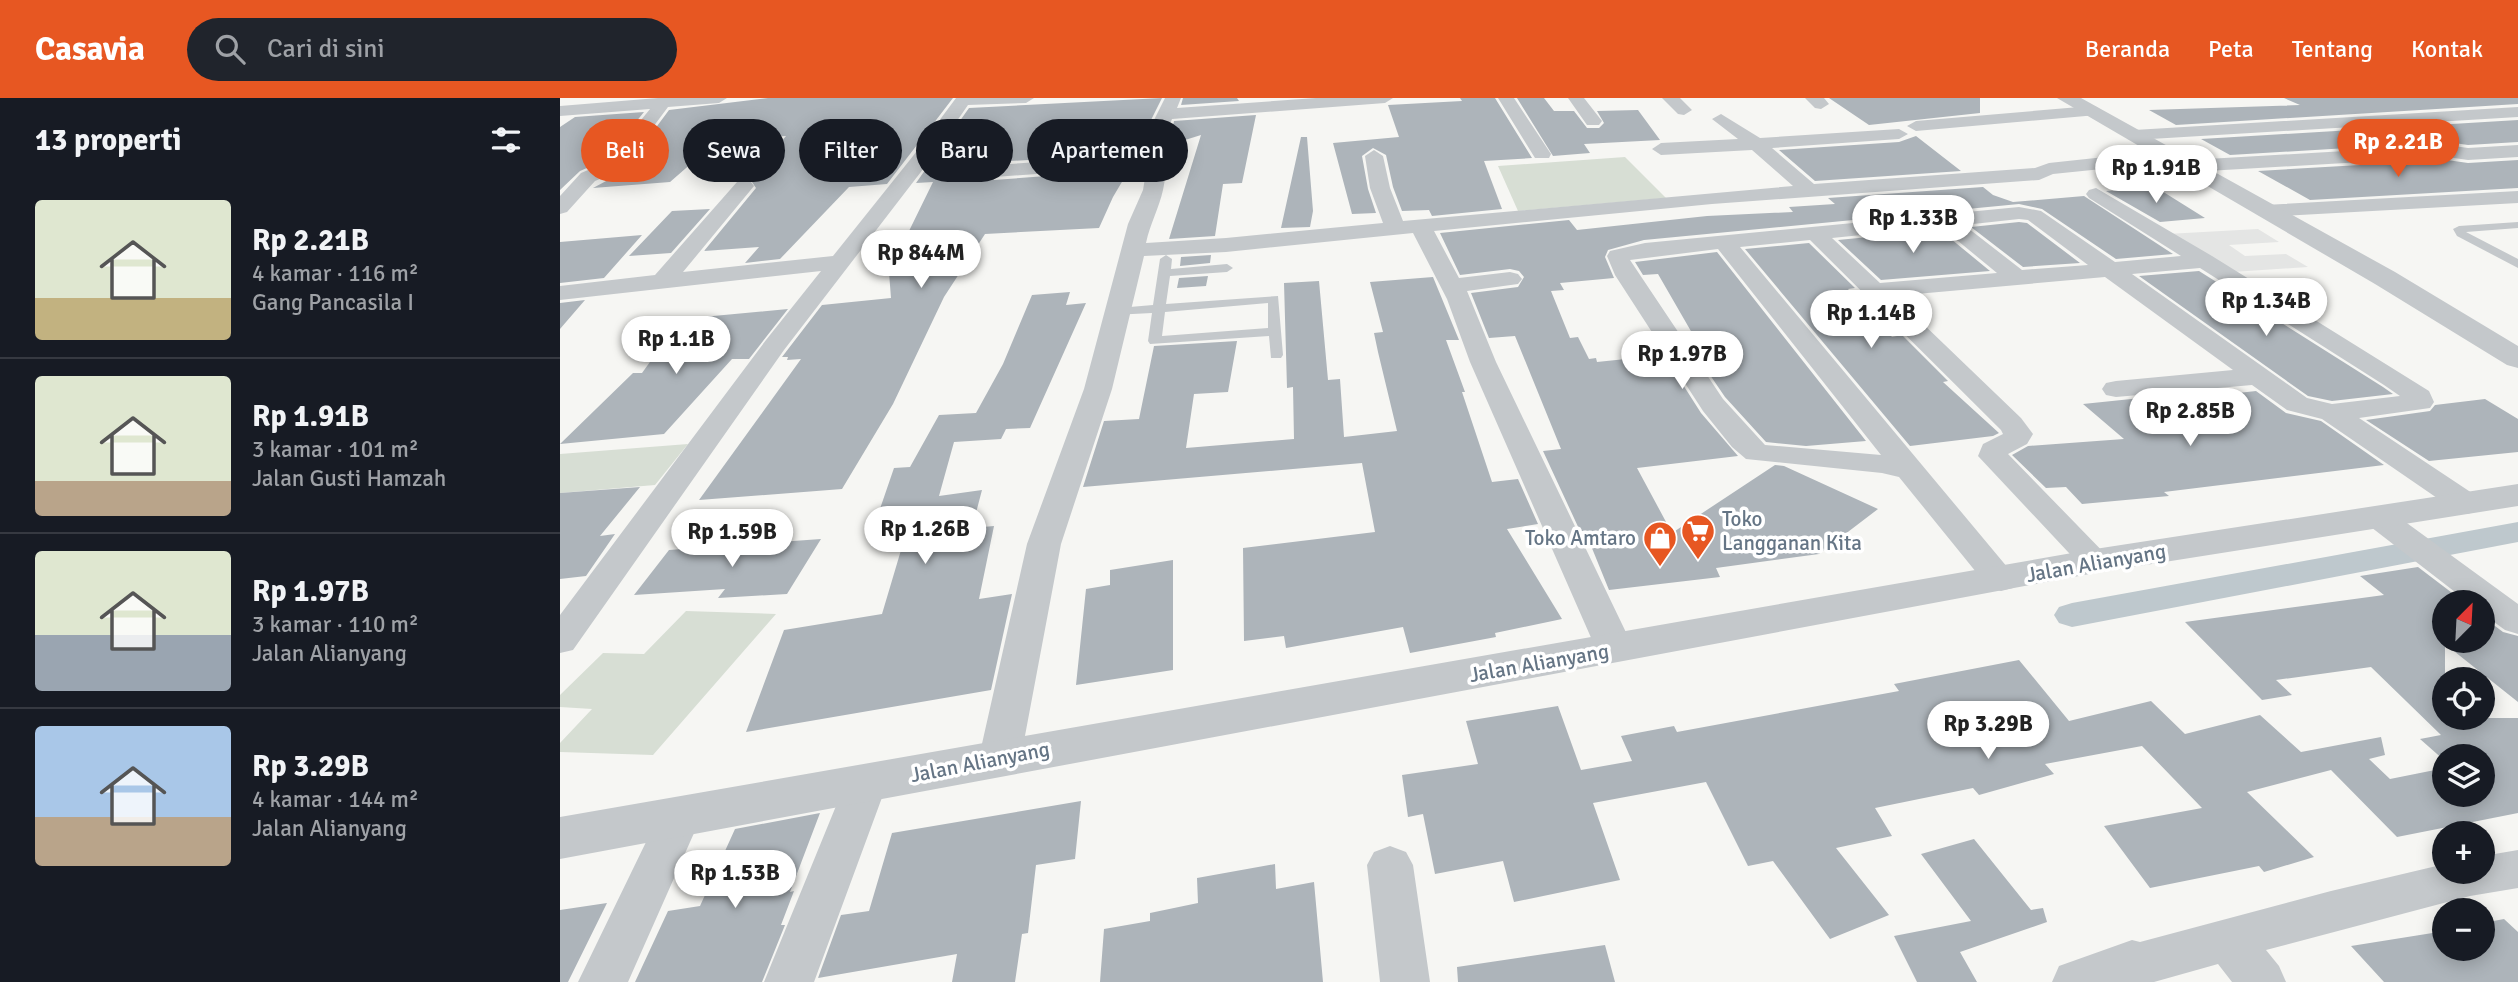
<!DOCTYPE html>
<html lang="id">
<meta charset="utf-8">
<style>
body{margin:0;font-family:Signika,sans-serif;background:#20242c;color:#f1f3f6;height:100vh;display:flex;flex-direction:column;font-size:26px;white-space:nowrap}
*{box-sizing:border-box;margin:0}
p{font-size:23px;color:#9ea1a6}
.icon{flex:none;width:38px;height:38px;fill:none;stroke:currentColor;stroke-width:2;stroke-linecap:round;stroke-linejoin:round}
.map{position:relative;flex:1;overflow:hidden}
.details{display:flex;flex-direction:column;background:#171b24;width:560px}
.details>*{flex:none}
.banner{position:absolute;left:21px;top:21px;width:665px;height:63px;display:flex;gap:14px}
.needle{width:46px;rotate:24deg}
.fabs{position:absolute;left:1872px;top:492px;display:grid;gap:14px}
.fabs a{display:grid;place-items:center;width:63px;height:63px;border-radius:50%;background:#171b24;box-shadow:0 4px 18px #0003;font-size:35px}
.price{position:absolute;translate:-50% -60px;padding:0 16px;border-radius:24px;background:#fff;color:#222;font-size:23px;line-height:46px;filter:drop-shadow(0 2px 4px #0008)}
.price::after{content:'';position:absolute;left:50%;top:42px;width:21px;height:16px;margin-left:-10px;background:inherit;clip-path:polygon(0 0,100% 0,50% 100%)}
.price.on{background:#e75722;color:#fff}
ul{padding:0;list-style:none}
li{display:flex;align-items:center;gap:21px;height:175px;padding:0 35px}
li+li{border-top:2px solid #363941}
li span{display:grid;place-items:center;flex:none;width:196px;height:140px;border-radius:7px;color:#555}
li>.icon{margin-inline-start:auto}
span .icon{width:84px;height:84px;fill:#fffc;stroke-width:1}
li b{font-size:30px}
h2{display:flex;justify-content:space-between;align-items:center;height:84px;padding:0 35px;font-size:30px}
.tag{padding:0 24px;border-radius:32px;background:#171b24;box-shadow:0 4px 18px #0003;font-size:24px;line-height:63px}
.tag.on{background:#e75722;color:#fff}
header{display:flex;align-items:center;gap:42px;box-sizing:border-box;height:98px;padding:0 35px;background:#e75722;color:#fff}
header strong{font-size:33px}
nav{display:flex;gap:38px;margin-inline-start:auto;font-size:24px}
.search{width:490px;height:63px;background:#20242c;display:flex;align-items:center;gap:18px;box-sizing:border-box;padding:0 24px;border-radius:38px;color:#9ea1a6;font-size:26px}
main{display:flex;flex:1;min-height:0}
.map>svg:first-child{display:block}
</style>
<header>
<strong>Casavia</strong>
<div class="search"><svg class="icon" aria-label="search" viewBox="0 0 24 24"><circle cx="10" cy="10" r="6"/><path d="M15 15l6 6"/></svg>Cari di sini</div>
<nav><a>Beranda</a><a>Peta</a><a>Tentang</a><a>Kontak</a></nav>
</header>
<main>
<section class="details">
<h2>13 properti<svg class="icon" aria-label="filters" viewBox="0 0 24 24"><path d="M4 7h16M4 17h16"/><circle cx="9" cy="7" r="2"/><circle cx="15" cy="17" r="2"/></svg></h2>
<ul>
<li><span style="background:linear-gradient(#dfe7d0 70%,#c2b280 0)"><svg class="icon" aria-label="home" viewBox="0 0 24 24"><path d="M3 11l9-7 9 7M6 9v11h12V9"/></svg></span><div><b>Rp 2.21B</b><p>4 kamar · 116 m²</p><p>Gang Pancasila I</p></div></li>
<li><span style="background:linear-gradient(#dfe7d0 75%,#b9a48a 0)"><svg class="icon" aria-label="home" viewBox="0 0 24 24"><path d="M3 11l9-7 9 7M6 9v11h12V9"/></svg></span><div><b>Rp 1.91B</b><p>3 kamar · 101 m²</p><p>Jalan Gusti Hamzah</p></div></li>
<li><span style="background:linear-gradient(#dfe7d0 60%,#9aa5b1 0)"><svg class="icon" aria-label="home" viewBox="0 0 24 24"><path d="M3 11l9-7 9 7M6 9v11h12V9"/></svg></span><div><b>Rp 1.97B</b><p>3 kamar · 110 m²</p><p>Jalan Alianyang</p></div></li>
<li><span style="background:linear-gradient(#a9c7e8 65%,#b9a48a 0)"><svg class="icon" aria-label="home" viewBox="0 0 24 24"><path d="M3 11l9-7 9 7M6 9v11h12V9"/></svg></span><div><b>Rp 3.29B</b><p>4 kamar · 144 m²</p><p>Jalan Alianyang</p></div></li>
</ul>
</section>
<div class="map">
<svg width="1958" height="884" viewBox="0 0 1958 884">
<rect width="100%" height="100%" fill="#f6f6f3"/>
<path fill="#e4e5e4" d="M1698 131 1719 144 1669 147 1685 158 1726 156 1748 169 1673 174 1607 136Z"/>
<path fill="#d7ded4" d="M1065 59 1106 100 958 113 938 68Z
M128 346 95 387 0 395V356Z
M126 513 216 516 93 657 0 654V645L32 611 0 609V597L43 555 84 556Z"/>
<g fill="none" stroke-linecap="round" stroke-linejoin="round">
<path fill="#bec8cd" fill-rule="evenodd" d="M1958 424V444L1512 529 1499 525 1494 517 1499 509 1512 505Z"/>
</g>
<path fill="#adb4ba" d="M208 0H393L327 86 289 89 220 161 185 165 199 149 144 153 196 90 190 81 226 38 158 42 140 63 133 64 110 84 33 90 63 74 109 12Z
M602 0 588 28 504 34 493 41 504 50 585 44V55L434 64 422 72 434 82 569 72 553 99 539 130 425 136 384 199 333 306 282 391 139 402 241 261 227 262 228 259H222L262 207 331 200 326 136 349 133 373 84 356 85 409 10Z
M623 0H677L679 3 621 7Z
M900 0H935L972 60 924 63 942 111 872 118 869 112 842 113 833 89 826 57 813 50 802 58 808 91 816 115 792 116 773 45 839 39 828 7 902 3Z
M957 0H984L994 13H1014L1027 30H1039L1044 25 1037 13 1078 12 1100 42 1024 46 1030 55 993 58Z
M1269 0H1420V15L1309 27Z
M1724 0H1958V6L1616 27 1589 12 1740 7Z
M84 14 45 62 20 73 0 92V29L15 19Z
M696 17 682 85 663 86 655 138 609 141 641 37 609 47 614 23Z
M1958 22V44L1908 47 1887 44 1670 57 1641 41Z
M1356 38 1401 73 1255 83 1219 52 1339 44Z
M741 39H747L753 113 750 129 721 130Z
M1887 62 1908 65 1958 62V90L1750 102 1698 73Z
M1423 89 1433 97 1453 104 1524 98 1613 156 1556 161 1482 111 1459 106 1084 142 1048 152 1045 159 1054 180 1000 185 1004 192 991 193 1010 240 1018 239 1029 261 1036 260 1037 264 1104 257 1141 315 1178 358 1077 370 1112 435 1215 367 1224 368 1318 411 1259 456 1156 470 1160 479 1049 492 1025 433H1020L983 353 1001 351 955 238 929 240 911 195 958 189 964 179 959 173 950 171 900 177 880 135 1009 122 1017 132 1147 118 1233 114 1229 109 1275 106 1268 100Z
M1597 90 1645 120 1600 124 1546 93Z
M150 111 111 155 69 158 112 113Z
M1459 124 1467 125 1520 165 1463 169 1411 129Z
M1380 132 1430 173 1321 182 1278 142Z
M82 137 44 180 0 185V144Z
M1249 145 1295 190 1288 191 1332 239 1342 237 1388 283 1383 284 1439 335 1433 338 1350 348 1185 151Z
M1157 154 1306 343 1246 348 1206 344 1165 299 1135 255 1143 254 1098 176 1083 177 1075 164Z
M651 157 650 165 620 168 621 159Z
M1639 173 1823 289 1833 296 1772 303 1748 298 1579 178Z
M648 178 646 188 617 190 619 180Z
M873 179 899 242H886L905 294H902L932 384 958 381 978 426 947 431 1002 521 935 535 936 539 850 555 843 529 726 550 724 538 684 543 683 450 815 434 802 365 523 389 544 323 579 321 594 248 677 243 668 294 634 296 626 350 734 341 733 289 727 290 724 185 759 183 768 282 780 281 784 339 837 333 818 254 814 235 823 234 810 184Z
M510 194 506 207 526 205 470 330 446 331 441 341 394 344 379 398 422 392 412 430 434 428 419 501 452 496 431 592 186 634 224 532 322 516 347 432 311 437 334 370 350 369 379 317 416 315 443 266 472 197Z
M25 202 0 231V205Z
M228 211 189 261H172L104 336 0 346 73 275H82L121 221Z
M1696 293 1726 315 1761 323 1824 367 1604 394 1609 398 1522 406 1506 389 1486 390 1452 357 1468 348 1564 341 1523 306 1610 297 1616 302Z
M1925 301 1958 321V354L1869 363 1806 322 1870 313 1875 307Z
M80 389 40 438 55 436 26 478 0 481V395Z
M261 441 227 496 158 500 165 491 74 497 109 452Z
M613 462V572L516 587 526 491 550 487V472Z
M1858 469 1904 504H1885V542H1923V519L1943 534 1958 538V604L1885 546V620H1958V715L1837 739 1771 672 1687 694 1754 759 1704 774 1699 768 1590 790 1544 728 1642 710 1582 648 1485 666 1494 676 1419 697 1413 690 1315 710 1332 738 1276 750 1329 817 1270 841 1213 763 1188 768 1146 684 1033 705 1060 782 954 804 943 763 875 776 863 716 848 719 842 677 918 666 906 623 998 608 1021 672 1072 663 1061 638 1114 628 1117 634 1339 593 1334 586 1459 562 1509 623 1591 603 1625 636 1700 617 1741 654 1821 639 1825 657 1809 661 1830 681 1885 670V696H1923V658H1885V663L1860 641 1881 637 1811 569 1716 582 1732 597 1702 602 1625 524 1824 497 1800 478Z
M521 703 515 761 476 767 468 835 462 836 455 884H392L397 856 258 880 281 817 309 813 332 735Z
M260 715 230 794 234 793 221 827H225L202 884H75L108 813 140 808 175 731Z
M1414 741 1471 812 1483 810 1487 824 1400 854 1417 884H1357L1334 838 1411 823 1361 756Z
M715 766 716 791 754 784 763 884H540L544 831 590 823V815L638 805 637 780Z
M47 805 8 884H0V812Z
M1944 821 1958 834V884H1824L1791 848 1885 833V850H1923V825Z
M1045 847 1055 884H898L897 869Z"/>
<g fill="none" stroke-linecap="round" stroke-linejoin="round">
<path fill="#c4c8cb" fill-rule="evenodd" d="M1958 124V130L1906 134 1958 161V170L1897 138 1893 131 1899 128Z
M606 157 612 161 611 171 667 166 673 170 667 174 610 178 606 206 718 198 723 257 721 260H711L709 238 590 246 588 243 592 215 553 217 552 214 558 210 593 207 600 161ZM708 205V230L602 238 605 214Z"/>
<path fill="#c4c8cb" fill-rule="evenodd" d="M98 0H167L159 5 108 9 61 72 35 83 7 114 0 116V98L21 75 47 64 90 11 0 18V8Z
M396 0H474L466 5 408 7 367 66 224 252 13 552 0 555V517L206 242 261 173 0 202V188L95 177 177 84H191L194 88 123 174 273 158 353 58Z
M605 0H621L617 10 756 0H833L825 5 612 21C602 43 609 68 603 92 599 110 590 126 586 145L666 140 823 125 810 90 805 58 814 52 823 58 830 90 843 123 1233 88 1192 52 1101 57 1092 51 1101 45 1178 41 1152 21 1161 16 1200 40 1339 31 1348 36 1339 41 1212 50 1254 86 1475 70 1489 65 1610 52 1619 58 1610 64 1493 76 1479 82 1152 106 874 133 899 180 950 174 958 176 962 181 958 186 907 193 936 264 1074 551 1068 560 1055 564 1042 560 1036 551 910 264 887 201 853 135 666 154 584 158 552 291 501 446 461 659 455 670 440 675 425 670 419 659 467 446 524 291 568 126 583 92 587 68 434 79 424 73 434 67 588 57V41L504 47 495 42 504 37 590 30Z
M938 0H954L991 56 989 60H975Z
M1008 0H1024L1042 23 1039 27H1027Z
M1102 0H1120L1132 12 1124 17 1118 16Z
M1245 0H1264L1269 6 1261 11 1255 10Z
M1531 8 1537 9 1539 13 1537 17 1356 33 1347 28 1356 23Z
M1958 9V19L1574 42 1565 37 1574 32Z
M1887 47 1908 50 1958 47V59L1908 62 1887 59 1630 74 1620 68 1630 62Z
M1536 90 1652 158 1869 293 1874 304 1870 310 1799 320 1918 399 1923 406 1918 413 1907 416 1896 413 1762 321 1727 312 1692 287 1556 299 1546 297 1542 291 1546 285 1556 283 1673 272 1545 179 1334 198 1461 320 1473 336 1467 346 1448 356 1552 463 1547 470 1535 473 1523 470 1418 358 1423 346 1443 336 1441 332 1250 142 1180 149 1458 482 1453 490 1441 493 1429 490 1339 379 1322 375 1186 361 1172 349 1143 313 1055 177 1047 158 1050 153 1085 145 1459 109 1481 113 1555 164 1621 158 1529 100 1526 96 1529 92ZM1459 121 1468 122 1528 167 1462 172 1404 127ZM1381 129 1437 175 1320 185 1272 140ZM1158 151 1321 357 1205 347 1163 301 1070 162ZM1640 170 1824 287 1840 298 1772 306 1747 300 1572 176Z
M1958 93V105L1705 119 1698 117 1695 113 1698 109 1705 107Z
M1818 409 1829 412 1958 506V536L1945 532 1923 516V504H1908L1807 426 1802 419 1807 412Z
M306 670 321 674 327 686 254 884H204L285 686 291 674Z
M120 700 135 705 142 717 68 884H18L105 705Z
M830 748 846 754 853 767 870 884H820L807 767 814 754Z
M1958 752V790L1910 798 1706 852 1719 868 1726 884H1672L1658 866 1594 884H1492L1499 868 1572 842 1580 844 1771 793 1885 766V774H1923V758Z"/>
<path fill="#c4c8cb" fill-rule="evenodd" d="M1497 0H1521L1835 174 1958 248V270L1947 267 1815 186Z
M1958 386V408L1535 475 0 761V719L1535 451Z"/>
</g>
<defs>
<g id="supermarket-pin" transform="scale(1.75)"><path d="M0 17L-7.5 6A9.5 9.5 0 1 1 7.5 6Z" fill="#e75722" stroke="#fff"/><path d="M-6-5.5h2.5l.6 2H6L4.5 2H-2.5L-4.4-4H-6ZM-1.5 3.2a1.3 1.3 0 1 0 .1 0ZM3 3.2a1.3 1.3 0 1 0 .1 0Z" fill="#fff"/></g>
<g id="shop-pin" transform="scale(1.75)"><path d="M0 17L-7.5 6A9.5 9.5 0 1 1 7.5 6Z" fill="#e75722" stroke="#fff"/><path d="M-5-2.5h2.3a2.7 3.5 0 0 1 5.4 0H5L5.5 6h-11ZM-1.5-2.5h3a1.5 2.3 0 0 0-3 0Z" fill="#fff"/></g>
</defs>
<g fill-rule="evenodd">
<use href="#supermarket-pin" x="1138" y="433"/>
<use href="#shop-pin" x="1100" y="440"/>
</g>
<g text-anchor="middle" stroke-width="7" stroke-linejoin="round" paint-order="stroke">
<g font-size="21" fill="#657585" stroke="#fff" text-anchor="start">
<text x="1162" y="428">Toko<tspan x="1162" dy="24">Langganan Kita</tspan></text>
<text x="1076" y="447" text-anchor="end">Toko Amtaro</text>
</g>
<g font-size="21" fill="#657585" stroke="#fff">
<text transform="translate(1536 465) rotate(-10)" y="7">Jalan Alianyang</text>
<text transform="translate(979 565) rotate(-10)" y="7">Jalan Alianyang</text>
<text transform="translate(420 664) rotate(-11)" y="7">Jalan Alianyang</text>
</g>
</g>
</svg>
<div class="fabs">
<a><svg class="needle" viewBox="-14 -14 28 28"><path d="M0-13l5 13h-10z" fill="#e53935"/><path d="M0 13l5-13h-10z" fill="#9ea1a6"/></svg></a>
<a><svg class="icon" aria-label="locate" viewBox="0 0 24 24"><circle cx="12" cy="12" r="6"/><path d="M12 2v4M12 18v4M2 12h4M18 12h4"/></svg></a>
<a><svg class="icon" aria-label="layers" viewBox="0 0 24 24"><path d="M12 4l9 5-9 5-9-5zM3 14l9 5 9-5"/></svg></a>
<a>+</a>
<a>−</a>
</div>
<b class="price on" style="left:1838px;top:81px">Rp 2.21B</b>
<b class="price" style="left:1596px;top:107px">Rp 1.91B</b>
<b class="price" style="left:1353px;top:157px">Rp 1.33B</b>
<b class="price" style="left:361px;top:192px">Rp 844M</b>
<b class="price" style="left:1706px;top:240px">Rp 1.34B</b>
<b class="price" style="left:1311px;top:252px">Rp 1.14B</b>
<b class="price" style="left:116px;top:278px">Rp 1.1B</b>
<b class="price" style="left:1122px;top:293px">Rp 1.97B</b>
<b class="price" style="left:1630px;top:350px">Rp 2.85B</b>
<b class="price" style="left:365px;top:468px">Rp 1.26B</b>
<b class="price" style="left:172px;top:471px">Rp 1.59B</b>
<b class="price" style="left:1428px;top:663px">Rp 3.29B</b>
<b class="price" style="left:175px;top:812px">Rp 1.53B</b>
<div class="banner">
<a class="tag on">Beli</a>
<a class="tag">Sewa</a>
<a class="tag">Filter</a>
<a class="tag">Baru</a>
<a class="tag">Apartemen</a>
</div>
</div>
</main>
